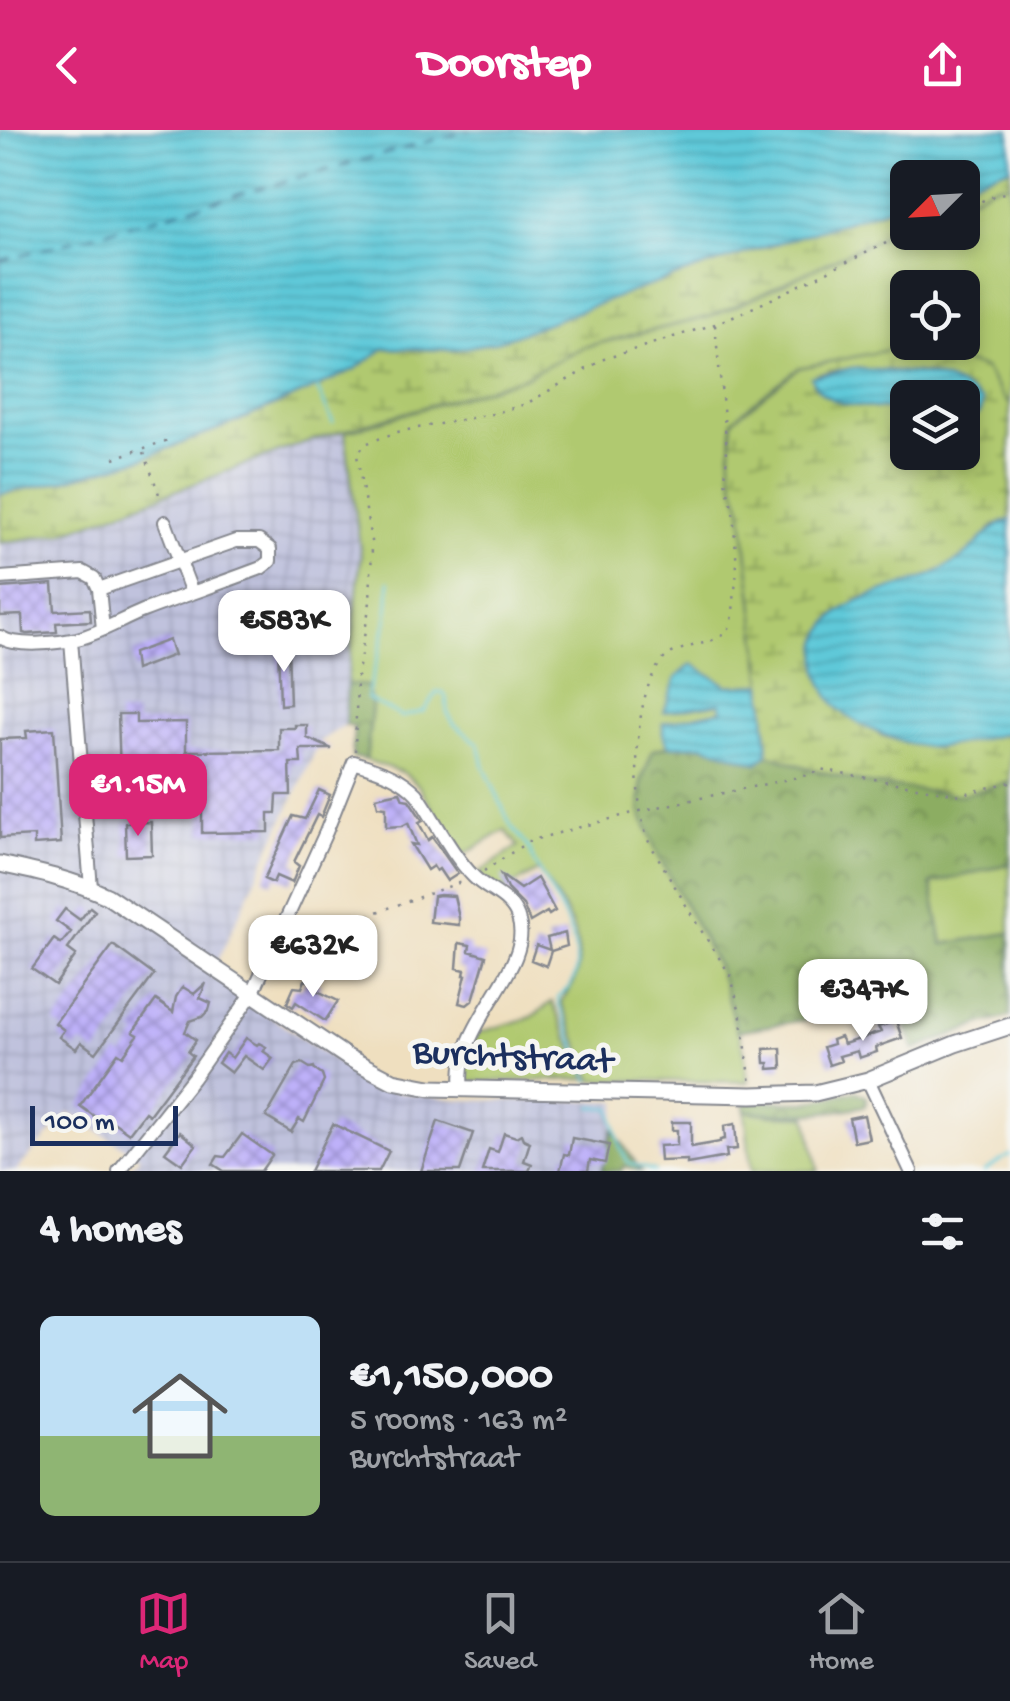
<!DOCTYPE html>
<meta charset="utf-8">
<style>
body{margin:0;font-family:"Gochi Hand",sans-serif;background:#20242c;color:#f1f3f6;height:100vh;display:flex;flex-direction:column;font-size:38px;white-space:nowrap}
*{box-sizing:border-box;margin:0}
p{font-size:32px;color:#9ea1a6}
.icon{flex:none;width:55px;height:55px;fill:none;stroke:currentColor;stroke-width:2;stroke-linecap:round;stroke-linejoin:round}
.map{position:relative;height:1041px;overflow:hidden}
.drawer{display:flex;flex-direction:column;background:#171b24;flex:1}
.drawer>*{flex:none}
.needle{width:65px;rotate:246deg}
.fabs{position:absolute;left:890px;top:30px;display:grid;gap:20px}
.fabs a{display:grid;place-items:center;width:90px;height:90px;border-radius:15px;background:#171b24;box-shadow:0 5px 15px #0003;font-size:50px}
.scale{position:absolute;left:30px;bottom:25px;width:148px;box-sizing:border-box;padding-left:10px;border:5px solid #1b2f5e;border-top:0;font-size:28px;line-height:35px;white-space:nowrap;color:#1b2f5e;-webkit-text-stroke:8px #f6f6f2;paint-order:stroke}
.price{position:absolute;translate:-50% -85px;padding:0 22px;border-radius:20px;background:#fff;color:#222;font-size:32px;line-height:65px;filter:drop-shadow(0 2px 5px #0008)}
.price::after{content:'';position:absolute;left:50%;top:60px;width:30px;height:22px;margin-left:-15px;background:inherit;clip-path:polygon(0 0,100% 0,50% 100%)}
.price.active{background:#db2777;color:#fff}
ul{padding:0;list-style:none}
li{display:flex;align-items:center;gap:30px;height:250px;padding:0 40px}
li span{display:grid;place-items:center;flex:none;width:280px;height:200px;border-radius:15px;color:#555}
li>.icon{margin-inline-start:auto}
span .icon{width:120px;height:120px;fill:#fffc;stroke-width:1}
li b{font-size:42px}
h2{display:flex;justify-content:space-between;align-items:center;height:120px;padding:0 40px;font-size:42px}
header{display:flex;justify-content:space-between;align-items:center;height:130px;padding:0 40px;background:#db2777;color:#fff;font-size:45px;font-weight:700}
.dock{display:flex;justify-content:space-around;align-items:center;height:140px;border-top:2px solid #363941;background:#171b24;font-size:28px;color:#9ea1a6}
.dock a{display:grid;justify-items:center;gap:5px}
.dock .active{color:#db2777}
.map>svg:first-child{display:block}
</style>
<header><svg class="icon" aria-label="back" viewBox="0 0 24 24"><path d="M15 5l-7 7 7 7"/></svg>Doorstep<svg class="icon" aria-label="share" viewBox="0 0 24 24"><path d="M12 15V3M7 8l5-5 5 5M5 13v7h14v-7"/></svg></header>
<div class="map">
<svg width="1010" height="1041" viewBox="0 0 1010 1041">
<defs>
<pattern id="industrial-grid" width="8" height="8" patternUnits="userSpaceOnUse" patternTransform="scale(2.5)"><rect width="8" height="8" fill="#c0c2dd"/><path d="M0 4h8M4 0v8" fill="none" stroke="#a4a7c0"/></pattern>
<pattern id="forest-crowns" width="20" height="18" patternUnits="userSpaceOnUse" patternTransform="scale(2.5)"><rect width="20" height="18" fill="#8cad62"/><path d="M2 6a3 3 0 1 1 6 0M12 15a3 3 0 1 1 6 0" fill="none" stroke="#728d54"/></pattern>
<pattern id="wetland-marsh" width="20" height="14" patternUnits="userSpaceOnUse" patternTransform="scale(2.5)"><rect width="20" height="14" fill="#b0c96f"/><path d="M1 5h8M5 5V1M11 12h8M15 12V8" fill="none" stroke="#8ea45e"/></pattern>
<pattern id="water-rules" width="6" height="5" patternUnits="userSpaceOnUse" patternTransform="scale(2.5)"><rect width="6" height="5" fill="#5fc9d9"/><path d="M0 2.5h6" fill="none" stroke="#4ea4b3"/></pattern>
<pattern id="building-cross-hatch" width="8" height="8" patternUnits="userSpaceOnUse" patternTransform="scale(2.5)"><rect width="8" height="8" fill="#beb1f9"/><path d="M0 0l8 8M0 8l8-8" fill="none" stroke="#9a90cd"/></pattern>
</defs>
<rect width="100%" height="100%" fill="#f6f6f2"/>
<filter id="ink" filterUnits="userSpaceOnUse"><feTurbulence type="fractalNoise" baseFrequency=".01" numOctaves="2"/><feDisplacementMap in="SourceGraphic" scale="20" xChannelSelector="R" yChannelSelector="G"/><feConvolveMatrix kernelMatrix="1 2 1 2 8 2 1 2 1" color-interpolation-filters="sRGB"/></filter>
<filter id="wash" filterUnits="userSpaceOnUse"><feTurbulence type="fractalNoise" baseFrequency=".0048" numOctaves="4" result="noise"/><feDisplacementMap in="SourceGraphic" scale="40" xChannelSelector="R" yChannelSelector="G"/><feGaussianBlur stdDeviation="2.25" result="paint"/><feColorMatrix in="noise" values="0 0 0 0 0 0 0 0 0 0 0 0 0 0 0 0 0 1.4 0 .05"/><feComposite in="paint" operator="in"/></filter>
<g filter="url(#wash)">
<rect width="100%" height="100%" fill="#efdfbf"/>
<path fill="url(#industrial-grid)" d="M345 302 361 426 345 595 320 611 211 845 339 933 397 962 463 970 618 971 613 1000 601 1041H127L140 1027 69 983 16 1041H0V413L63 403 303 313Z"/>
<path fill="#b0c96f" stroke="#667c66" stroke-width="2.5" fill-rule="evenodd" d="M1010 53V275L1005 271 984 238 832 232 799 238 755 271 733 290C730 328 728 341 742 377L763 554 728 556 692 534 721 573 722 581 663 593V604L669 616 653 620 698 796 725 855 744 920 748 952 594 950 587 949 466 952 464 939 477 903 532 887 552 872 587 949 593 950 561 872C564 865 571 859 574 852 590 811 561 773 538 741L502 762 478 744 518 716 505 700 462 726 418 655 404 643 366 630 372 576 367 557 347 554 361 426 345 302 522 248 583 217 712 186 758 166 907 94 908 102H962L963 70 996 55ZM908 158H962V212H908Z
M1010 734V803L943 814 931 753Z
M745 981 772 985 807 986 818 1041H751Z"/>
<path fill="url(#forest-crowns)" stroke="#546e60" stroke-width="2.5" d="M347 554 367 556 372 576 366 630 352 627 354 597 345 595Z
M703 615 757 633 768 624 811 639 869 654 960 665 1010 652V734L931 754 943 814 1010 803V887L985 893 914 920 902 884 896 875 737 901 718 837 657 723 640 681 642 649 653 620 669 616Z
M856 961 867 967 865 976C824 984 787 987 745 981V971L807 972Z
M613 1000 641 1041 624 1036 621 1041H601Z"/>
<path fill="url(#wetland-marsh)" stroke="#667c66" stroke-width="2.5" fill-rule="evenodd" d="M1010 37V53L996 55 963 70V54Z
M907 72V94L758 166 712 186 583 217 522 248 303 313 63 403 0 413V364L62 351 146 327 236 292 310 260 355 239 385 218 453 220 733 127Z
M898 218 918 219 984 238 1005 270 1010 275V390L994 396 967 424 954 433 920 450 865 468 833 488 825 500 828 564 840 580 883 606 933 618 1010 603V652L960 665 869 654 811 639 768 624 763 554 742 377C728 341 730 328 733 290L799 238ZM852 238 930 244 982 271 968 291H963L962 322H908L907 281 819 244Z"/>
<path fill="url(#water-rules)" stroke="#3d7c9c" stroke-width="2.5" d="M0 0H1010V37L963 54 962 48H908L907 72 733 127 622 165 499 211 453 220 385 218 355 239 310 260 236 292 146 327 62 351 0 364Z
M852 238C900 244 942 237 982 271L981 282 968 291H963L962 268H908L907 281C879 276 823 282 811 247Z
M1010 390V603C986 607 960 616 935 617 910 618 855 596 838 578 816 554 808 513 833 488 855 466 888 461 916 451 929 447 945 438 957 431 979 417 983 400 1010 390Z
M692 534 728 556 763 554 768 624 757 633 703 615 669 616 663 604V593L722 580 720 573 664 582 676 548Z"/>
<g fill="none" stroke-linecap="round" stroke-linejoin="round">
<path stroke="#5fc9d9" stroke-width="2.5" d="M317 258 333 293
M389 451C392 490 375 530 367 568 378 576 390 578 401 587L424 581 437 562H443L446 567 447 582 454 594 479 614 484 636 511 696 529 718 533 730C549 761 593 821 570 856 567 860 562 863 558 867L559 875 590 952
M592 977 611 978 621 1020 629 1033 655 1041
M984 1041 1010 1025"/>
<path stroke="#2c567d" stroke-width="2.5" stroke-dasharray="12 10" stroke-linecap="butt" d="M0 131 470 0"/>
</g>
<g id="blocks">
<path fill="url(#building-cross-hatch)" d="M53 454 55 481 90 479 91 491 56 493 57 502 27 504 23 503 22 485 0 486V458Z
M169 510 174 525 135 540 133 523Z
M288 515 290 574 280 575 278 516Z
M118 584H136V593L186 592V621L279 620V598H295V595H307V608L332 619H300L301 633H290L291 665H277L276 683H269V702L202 703V644L120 645Z
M54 599 61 713 34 715V706L0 708V609L27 608 26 601Z
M319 660 330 665 321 687 317 685 294 732 299 736 292 753 276 746 273 753 264 749 293 686 305 689Z
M400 662 403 669 409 670 423 691 419 693 428 710 432 707 458 744 447 751 439 739 436 741 433 736 427 740 411 714 417 715 408 693 402 696 386 697V677L378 676 376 667Z
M151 692 152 725 126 726 125 693Z
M501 745 520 759 537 748 555 781 549 785 547 782 530 792 523 775 507 759Z
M440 765 454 766 459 788V795L430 792 433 766Z
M90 777 95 781 68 819 76 825 55 855 32 839 54 809 61 814 71 802 56 791 65 779 80 790Z
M565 803 567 816 551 821 546 836 531 830 536 815 550 820 547 808Z
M459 813 470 815 469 821 486 826 473 870 467 875 459 873 466 845H464L465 840 457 838Z
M113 815 154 845 96 923 81 912 76 919 59 907 64 900 55 893Z
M305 850 320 854 318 861 338 871 325 891 296 872 293 877 287 873 294 857 302 858Z
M206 853 200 868 211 873 209 880 202 887 190 891 185 902 196 910 188 922 193 926 149 985 145 982 129 1003 109 989 105 994 80 976 118 923 123 926 138 905 133 902 156 870 173 882 176 867 181 859 183 857 194 864Z
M896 891 902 908 876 917 877 922 859 928 857 921 839 926 841 931 829 935 823 917 833 914 832 910 840 907 844 914 881 902 878 897Z
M246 908 257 915 259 913 266 917 263 921 273 928 264 940 244 926 231 943 218 933 225 923 232 928Z
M781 918 782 938 769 939V933H765L764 919Z
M302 933 310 938 314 937 315 940 322 945 324 951 304 992 299 989 291 1002 266 987 296 935Z
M864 985 869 1009 854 1012 849 988Z
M438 991 473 1003 460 1041H421Z
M672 992H691V1017L720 1012V1010L725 1009 724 996 735 994 737 1019 726 1020 727 1027 687 1034V1030L660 1031 659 1016 677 1015V1000H672Z
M333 994 389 1021 379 1041H310Z
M180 1002 196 1015 182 1034 165 1022Z
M504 1003 516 1007 521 1004 523 1009 530 1012 524 1031 532 1034 529 1041H482L489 1019 498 1022Z
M242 1004 272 1025 261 1041H224L213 1034 218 1026 225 1027Z
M572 1008 609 1015 605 1033 590 1030 588 1041H560L564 1024 569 1025Z"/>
</g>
</g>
<g filter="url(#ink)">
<use href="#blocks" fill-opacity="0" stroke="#85878e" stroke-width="2.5"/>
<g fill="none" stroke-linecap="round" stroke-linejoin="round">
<g stroke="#85878e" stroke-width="16">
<path id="minor" d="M165 392 192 463
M0 448 83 442 94 448 99 459
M0 507C17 518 58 513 77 509 100 503 121 490 143 481 182 466 222 453 261 438L270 431V419L259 411H236L99 459 103 499
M71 510 91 758
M868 950 911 1041
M119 1041 193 948 252 864 326 702 354 632C378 640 399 645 417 664 435 690 451 724 474 747 488 761 511 767 518 788 536 838 452 894 462 958"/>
</g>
<g stroke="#85878e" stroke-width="19">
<path id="major" d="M0 734C37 742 73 750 107 766L347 927 393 951 430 958 752 965 815 963 868 950 955 914 1010 896"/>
</g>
<path stroke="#85878e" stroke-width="2.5" stroke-dasharray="2.5 8" stroke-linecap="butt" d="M962 79 999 64 1010 62
M715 195 727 319 725 351 733 380 737 439 732 492C724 517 684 512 666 527 631 557 631 672 649 712L697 794 731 846 742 891 751 954
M144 322 160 367
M114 328 169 310
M355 621 357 548 370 472 372 417 357 325 365 314 397 302 492 284 526 274 604 229 715 194 761 174 909 102
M484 741 529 711 640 681 812 644 820 639 960 665 1010 652
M277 837 358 789 464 751"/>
<use href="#minor" stroke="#fff" stroke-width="12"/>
<use href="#major" stroke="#fff" stroke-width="15"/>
</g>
</g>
<g text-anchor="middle" stroke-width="10" stroke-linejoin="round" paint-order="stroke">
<g font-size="38" fill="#1b2f5e" stroke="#f6f6f2">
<text transform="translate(513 923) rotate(3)" y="13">Burchtstraat</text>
</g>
</g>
</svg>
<div class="fabs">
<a><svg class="needle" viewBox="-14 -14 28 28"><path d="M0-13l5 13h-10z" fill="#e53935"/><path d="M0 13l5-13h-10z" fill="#9ea1a6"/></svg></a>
<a><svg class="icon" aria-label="locate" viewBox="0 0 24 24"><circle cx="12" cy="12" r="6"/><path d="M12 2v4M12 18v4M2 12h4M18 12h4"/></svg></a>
<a><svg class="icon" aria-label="layers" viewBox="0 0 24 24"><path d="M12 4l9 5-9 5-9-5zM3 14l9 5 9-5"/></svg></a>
</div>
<div class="scale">100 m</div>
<b class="price" style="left:284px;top:545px">€583K</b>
<b class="price active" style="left:138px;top:709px">€1.15M</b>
<b class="price" style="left:313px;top:870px">€632K</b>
<b class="price" style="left:863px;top:914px">€347K</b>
</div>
<section class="drawer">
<h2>4 homes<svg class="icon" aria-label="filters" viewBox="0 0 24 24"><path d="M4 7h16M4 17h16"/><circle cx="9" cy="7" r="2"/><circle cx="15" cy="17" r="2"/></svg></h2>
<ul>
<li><span style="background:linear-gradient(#bfe0f5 60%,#8fb573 0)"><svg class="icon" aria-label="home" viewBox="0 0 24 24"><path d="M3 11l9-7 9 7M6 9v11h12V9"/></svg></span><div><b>€1,150,000</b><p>5 rooms · 163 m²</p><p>Burchtstraat</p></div></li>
</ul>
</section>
<nav class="dock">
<a class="active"><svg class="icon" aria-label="map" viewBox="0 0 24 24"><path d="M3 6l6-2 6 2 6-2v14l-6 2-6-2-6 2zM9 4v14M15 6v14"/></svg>Map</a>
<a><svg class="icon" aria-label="saved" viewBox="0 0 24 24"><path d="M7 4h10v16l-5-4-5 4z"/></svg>Saved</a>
<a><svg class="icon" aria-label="home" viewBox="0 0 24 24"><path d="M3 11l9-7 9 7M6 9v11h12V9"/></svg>Home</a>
</nav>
